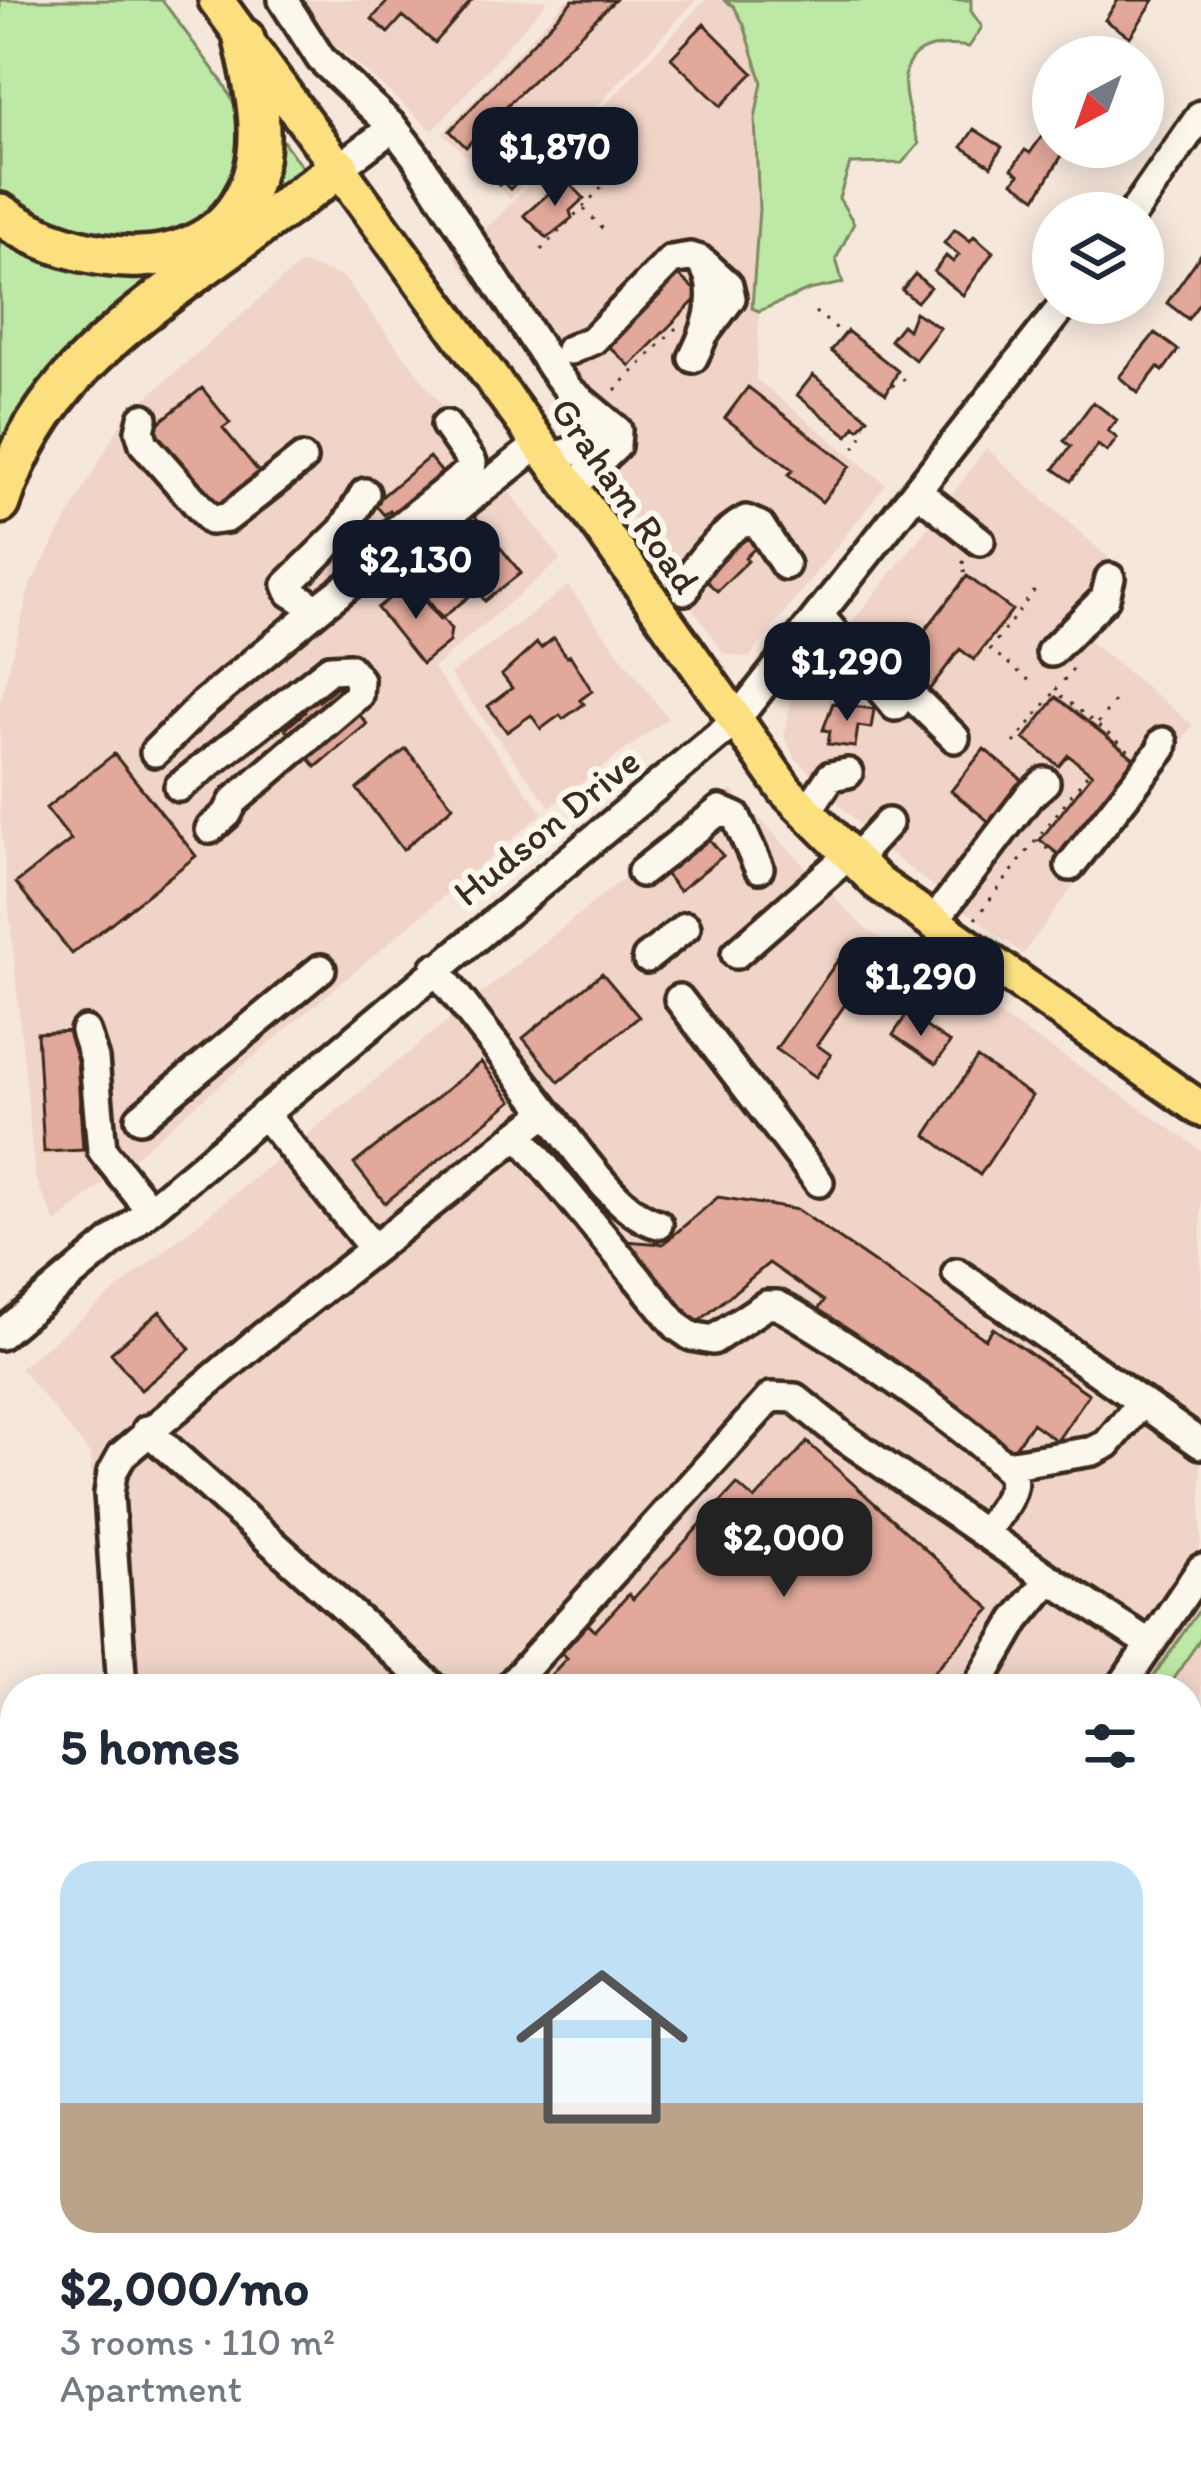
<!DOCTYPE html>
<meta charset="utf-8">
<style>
body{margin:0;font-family:Itim,sans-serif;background:#f2f2f3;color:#1f2937;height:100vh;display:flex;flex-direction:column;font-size:45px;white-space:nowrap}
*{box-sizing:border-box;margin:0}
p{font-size:39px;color:#747a83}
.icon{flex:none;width:66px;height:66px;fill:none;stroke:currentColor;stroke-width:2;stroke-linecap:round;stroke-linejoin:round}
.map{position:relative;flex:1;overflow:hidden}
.sheet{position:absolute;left:0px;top:1674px;width:1203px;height:804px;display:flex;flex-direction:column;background:#fff;border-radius:48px 48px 0 0;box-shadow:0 6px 30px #0003}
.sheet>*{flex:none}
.needle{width:78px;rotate:221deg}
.controls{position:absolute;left:1032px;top:36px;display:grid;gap:24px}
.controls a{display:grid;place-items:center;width:132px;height:132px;border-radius:50%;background:#fff;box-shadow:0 6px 30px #0003;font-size:60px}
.price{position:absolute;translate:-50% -102px;padding:0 27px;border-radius:24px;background:#111827;color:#fff;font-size:39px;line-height:78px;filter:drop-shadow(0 3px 6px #0008)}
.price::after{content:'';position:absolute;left:50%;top:72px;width:36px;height:27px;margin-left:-18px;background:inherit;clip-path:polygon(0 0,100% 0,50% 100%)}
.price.active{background:#222;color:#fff}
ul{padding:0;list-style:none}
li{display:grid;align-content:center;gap:24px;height:636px;padding:0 60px}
li span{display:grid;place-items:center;height:372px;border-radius:36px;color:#555}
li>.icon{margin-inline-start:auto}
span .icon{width:216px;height:216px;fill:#fffc;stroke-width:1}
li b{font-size:51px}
h2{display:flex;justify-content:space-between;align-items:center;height:144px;padding:0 60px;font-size:51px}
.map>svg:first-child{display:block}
</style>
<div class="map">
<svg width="1201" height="2478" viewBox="0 0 1201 2478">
<rect width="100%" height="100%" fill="#f6e7dc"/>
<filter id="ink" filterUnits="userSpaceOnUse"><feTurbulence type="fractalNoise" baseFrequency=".00833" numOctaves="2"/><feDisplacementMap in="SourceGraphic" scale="24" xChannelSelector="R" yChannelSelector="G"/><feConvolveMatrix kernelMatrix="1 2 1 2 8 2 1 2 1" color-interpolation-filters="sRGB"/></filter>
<g filter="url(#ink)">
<path fill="#f0d4c8" d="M262 0H548L433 131 302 16Z
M566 0H696L510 199 443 133Z
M705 0H737L773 34 756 379 886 484 749 658 723 653 455 256 497 218Z
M301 263 343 277 561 559 433 668 543 813 56 1223 35 1178 0 814V702L31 583 124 417Z
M986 448 1130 577 1087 639 1193 725 1023 954 880 846 794 757 784 736 792 696 935 519Z
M568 586 668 718 550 807 450 675Z
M732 790 864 928 1082 1068 1201 1150V1546L1103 1689H107L90 1454 20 1368Z
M1201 1593V1971L1188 1963V1689H1136Z"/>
<path fill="#bee8a5" stroke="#7c8962" stroke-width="3" d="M0 0H162L224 84 240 115 247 167 200 236 90 246 0 201Z
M723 0H971V11L982 27 969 47C888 36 899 87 919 144L902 163 850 164 839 198 854 223 836 259 843 283 809 290 759 311 752 308 759 209 755 119 762 82 744 25 734 6Z
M275 130 307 174 95 332 0 480V226L188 257Z
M1201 1607V1638L1166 1689H1145Z
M1188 1963 1201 1971V2183L1188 2172Z
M15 2248V2463H50L39 2473V2478H0V2264Z
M62 2463H176L164 2478H90Z
M180 2463H281L300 2478H200Z
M623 2463H815L835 2478H634Z"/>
<path fill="#e1a89b" stroke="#3b2a1e" stroke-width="3" d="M383 0H472L435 43 403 16 388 33 372 19 386 3Z
M573 0H615L491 121 511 140 532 117 548 133 529 154 537 161 510 189 503 182 499 185 477 164 491 149 477 135 466 147 450 131Z
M1118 0H1154L1130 37 1105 20Z
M704 24 753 73 721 106 671 58Z
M974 129 1002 147 991 166 962 147Z
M1047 129 1053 133V147H1067L1036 198 1013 182 1019 174 1012 169 1025 150 1030 153Z
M565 179 584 198 570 211 572 218 547 238 524 215Z
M955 229 970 241 974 236 993 252 963 295 934 272 946 256 953 262 959 255 944 243Z
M1201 254V301L1188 319 1167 303Z
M670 267 700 295 630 366 600 338Z
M915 274 930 287 917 302 902 290Z
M915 312 940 328 915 360 890 340 902 325 908 330Z
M847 331 898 371 886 394 831 351Z
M1155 333 1178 350 1163 371 1158 367 1138 393 1119 377Z
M813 375 868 418 859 429 855 426 848 436 797 395Z
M748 387 850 466 822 502 788 475 793 470 725 418Z
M202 388 230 423 223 428 262 476 219 510 192 478 187 481 147 432Z
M1093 402 1117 420 1108 431 1117 438 1107 452 1098 445 1071 481 1054 469 1071 446 1064 441Z
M429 457 449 481 396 518 390 510 384 515 374 503Z
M469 509 521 573 485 601 477 590 440 620 424 600 460 570 434 538Z
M743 531 758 545 745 558 748 561 717 591 702 577Z
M967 576 1012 610 974 660 960 649 929 690 898 665Z
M405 586 417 587 451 629 449 642 422 664 377 608Z
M554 638 567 657 570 655 592 691 580 700 584 704 563 719 560 715 541 729 531 715 507 732 488 706 512 688 502 675 537 643 541 648Z
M337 686 367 724 316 767 285 729 305 712 299 705 313 693 319 701Z
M1056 697 1139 762 1063 858 1040 840 1092 774 1068 755 1059 766 1024 739Z
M833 703 874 709 871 728 858 726 855 747 828 744 830 731 823 730Z
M406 749 453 806 403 850 357 789Z
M984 749 1031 787 998 829 951 791Z
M114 754 196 856 72 954 16 883 71 840 46 808Z
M702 830 723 856 679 891 658 865Z
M838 960 864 977 817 1045 831 1055 816 1077 776 1049Z
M602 973 639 1017 559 1082 523 1038Z
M907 1014 950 1043 936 1064 893 1035Z
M72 1031 73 1045H76L83 1150 44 1152 37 1033Z
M977 1058 1032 1096 980 1175 926 1135Z
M481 1062 512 1101 385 1203 354 1164Z
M718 1197 798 1210 985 1339 993 1328 1089 1394 1057 1441 1032 1423 1013 1450 815 1314 824 1301 769 1263 696 1324 625 1241 663 1244Z
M160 1311 190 1349 141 1390 111 1353Z
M807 1442 991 1609 918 1689H554L557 1686 548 1678 567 1658 562 1653 588 1624 595 1631 629 1594 633 1599 737 1484 755 1500Z
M1201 1725V1780L1188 1771V1745Z
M1201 1725V1780L1188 1771V1745Z
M1201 1824V1872L1188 1863V1844Z
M1189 2421 1201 2434V2441L1188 2456Z
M1038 2463H1065L1064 2467 1078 2478H1025Z
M1150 2463H1182L1169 2478Z"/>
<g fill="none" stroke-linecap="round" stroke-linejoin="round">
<g stroke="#3b2a1e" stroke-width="36">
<path id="minor" d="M283 0 321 59 393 127 416 157 552 368 569 390 617 430
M339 168 393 127
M1133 213 1201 115
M705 264 728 285 731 298 707 330
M570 350 593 340 671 260 690 257 700 260C723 288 707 330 693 358
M143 418 140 431 144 444 211 520 227 518 302 459
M550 458 580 449 599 430H617
M572 488 616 446 617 430
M917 491 980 541
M382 542 471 470 472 462 446 425
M685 590C691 566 724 532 746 520L760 526 785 565
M306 602 290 592 287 585 343 530 365 493
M819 615 895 706
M874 643 916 700 955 738
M1051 652 1105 598 1110 578
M155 752 202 705 323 605 401 545 426 533 539 444
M179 787 330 669 349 668 359 680 358 695 234 801 227 814 210 829
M807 812 831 776 848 773
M854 860 888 823
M1070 866 1162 749 1163 742
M642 872 720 810 736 817 759 868
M933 922 1029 796 1045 782
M736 954 849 855
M647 958 686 927
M679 999 819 1182
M85 1031 94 1059 102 1150 150 1210
M547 1112C575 1146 616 1213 658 1224
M264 1114 373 1248
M140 1118 321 969
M519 1135 678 1327 691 1336 713 1340 766 1305H777C810 1319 1005 1451 1012 1477 1017 1495 993 1519 984 1534
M957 1273 1201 1444
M0 1335 734 722 1065 303
M147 1430 435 1689
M1006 1465 1093 1451 1107 1444 1142 1402
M122 1689 109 1494 112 1473 122 1455 261 1338 547 1112 435 968
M507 1689 771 1397 795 1398 842 1436 1050 1579
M976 1689 1016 1620 1050 1579 1150 1644
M1120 1689 1201 1569
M1188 2361 1201 2373
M372 2463 389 2478
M955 2463 974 2478
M490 2478 503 2463
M1196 2478 1201 2470"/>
</g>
<g stroke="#3b2a1e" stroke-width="42">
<path id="major" d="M216 0 595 520 786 791 878 883 1201 1109"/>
</g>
<g stroke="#3b2a1e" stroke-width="48">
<path id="highway" d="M0 214C74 268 217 287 253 177 267 133 254 82 244 39
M0 503C35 390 114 332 205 265 250 233 294 201 339 168"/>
</g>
<path stroke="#3b2a1e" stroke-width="3" stroke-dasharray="3 9" stroke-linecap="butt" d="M584 209 604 230
M541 250 641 147
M815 312 844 334
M892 386 911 375
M615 390 680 324
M854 448 861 438 863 425
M964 561 960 567 969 577
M1073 669 1055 691 1132 753
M1029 680 990 649 1038 586
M1098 723 1114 701
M1014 743 1054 693
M1036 840 1049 850
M975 919 1089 772"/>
<use href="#minor" stroke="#fbf7ec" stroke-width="27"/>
<use href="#major" stroke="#fce080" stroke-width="33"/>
<use href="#highway" stroke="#fce080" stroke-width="39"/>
</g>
</g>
<g text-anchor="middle" stroke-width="12" stroke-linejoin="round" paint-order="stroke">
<g font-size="39" fill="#3b2a1e" stroke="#fbf7ec">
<text transform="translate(626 495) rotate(55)" y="14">Graham Road</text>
<text transform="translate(546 826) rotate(-39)" y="14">Hudson Drive</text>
</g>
</g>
</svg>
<div class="controls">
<a><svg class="needle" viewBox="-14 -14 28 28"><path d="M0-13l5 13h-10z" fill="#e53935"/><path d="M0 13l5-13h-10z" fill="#747a83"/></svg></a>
<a><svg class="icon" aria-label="layers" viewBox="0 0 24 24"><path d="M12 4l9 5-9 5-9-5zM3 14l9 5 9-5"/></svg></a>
</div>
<b class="price" style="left:555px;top:209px">$1,870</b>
<b class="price" style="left:416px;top:622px">$2,130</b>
<b class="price" style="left:847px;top:724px">$1,290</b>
<b class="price" style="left:921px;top:1039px">$1,290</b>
<b class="price active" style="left:784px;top:1600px">$2,000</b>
<section class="sheet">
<h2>5 homes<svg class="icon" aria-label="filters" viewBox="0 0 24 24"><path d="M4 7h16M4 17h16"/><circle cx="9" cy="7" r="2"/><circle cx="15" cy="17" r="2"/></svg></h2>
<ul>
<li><span style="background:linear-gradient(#bfe0f5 65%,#b9a48a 0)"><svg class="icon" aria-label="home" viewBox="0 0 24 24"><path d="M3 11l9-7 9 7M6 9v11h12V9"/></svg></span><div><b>$2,000/mo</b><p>3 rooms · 110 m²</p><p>Apartment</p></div></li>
</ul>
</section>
</div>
